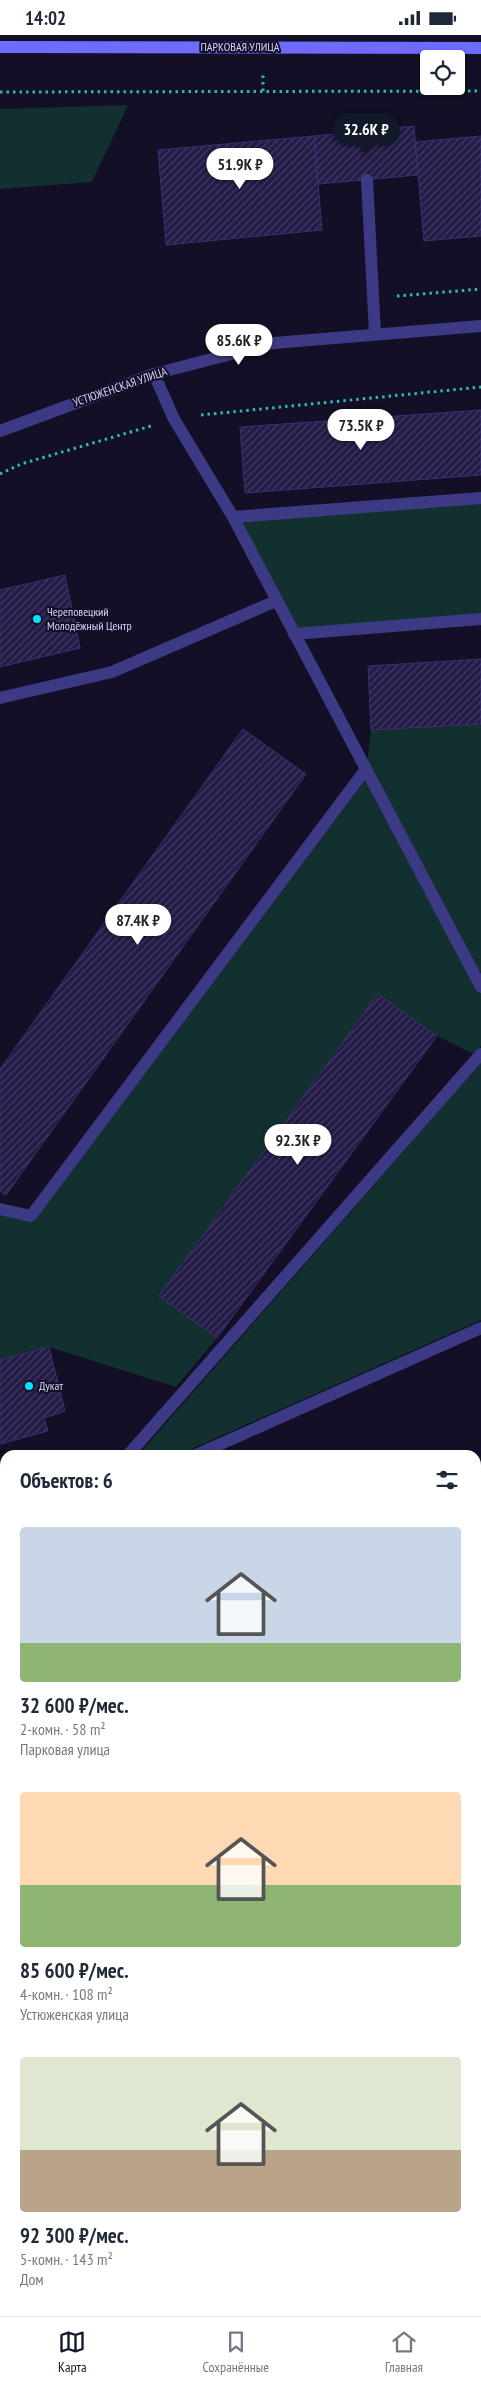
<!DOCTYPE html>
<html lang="ru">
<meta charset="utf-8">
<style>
body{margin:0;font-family:"PT Sans Narrow",sans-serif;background:#f6f6f7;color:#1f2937;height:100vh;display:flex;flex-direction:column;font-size:19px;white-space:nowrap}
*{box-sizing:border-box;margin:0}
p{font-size:16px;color:#747a83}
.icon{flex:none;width:28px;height:28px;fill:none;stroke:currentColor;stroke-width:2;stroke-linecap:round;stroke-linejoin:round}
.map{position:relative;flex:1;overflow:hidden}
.sheet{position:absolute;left:0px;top:1415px;width:481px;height:866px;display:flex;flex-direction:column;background:#fff;border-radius:15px 15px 0 0;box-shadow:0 1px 4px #0004}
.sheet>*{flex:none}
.tools{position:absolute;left:420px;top:15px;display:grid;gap:10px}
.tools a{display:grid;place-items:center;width:45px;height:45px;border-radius:5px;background:#fff;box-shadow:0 1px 4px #0004;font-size:25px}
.price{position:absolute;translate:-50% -42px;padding:0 11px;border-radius:18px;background:#fff;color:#222;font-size:16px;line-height:32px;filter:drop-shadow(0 1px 2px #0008)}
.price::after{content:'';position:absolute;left:50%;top:30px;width:15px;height:11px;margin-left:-8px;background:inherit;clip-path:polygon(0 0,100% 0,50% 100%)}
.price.current{background:#111827;color:#fff}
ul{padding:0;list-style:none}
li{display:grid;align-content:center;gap:10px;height:265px;padding:0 20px}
li span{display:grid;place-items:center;height:155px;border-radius:5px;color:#555}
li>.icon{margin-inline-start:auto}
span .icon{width:90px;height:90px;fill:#fffc;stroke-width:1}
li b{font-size:21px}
h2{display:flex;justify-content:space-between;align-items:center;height:60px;padding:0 20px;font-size:21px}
.status{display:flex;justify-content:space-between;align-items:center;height:35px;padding:0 25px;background:#fff;direction:ltr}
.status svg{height:14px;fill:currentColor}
.tab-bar{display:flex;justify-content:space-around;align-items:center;height:70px;border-top:1px solid #e0e1e3;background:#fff;font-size:14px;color:#747a83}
.tab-bar a{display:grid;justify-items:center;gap:2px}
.tab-bar .current{color:#111827}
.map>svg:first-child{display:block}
</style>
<div class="status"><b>14:02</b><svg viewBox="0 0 49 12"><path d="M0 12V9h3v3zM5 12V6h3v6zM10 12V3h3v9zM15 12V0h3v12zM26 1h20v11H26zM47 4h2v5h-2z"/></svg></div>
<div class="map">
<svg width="481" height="2281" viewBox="0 0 481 2281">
<defs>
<pattern id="building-hatch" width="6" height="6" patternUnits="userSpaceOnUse" patternTransform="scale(1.25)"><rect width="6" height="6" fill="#241b47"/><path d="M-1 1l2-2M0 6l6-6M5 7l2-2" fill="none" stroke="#433b63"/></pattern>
</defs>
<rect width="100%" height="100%" fill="#130f26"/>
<path fill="#12302f" d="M128 70 92 147 0 154V74Z
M481 463V584L294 599 233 482Z
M481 689V1011L474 1019 437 1001 378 959 160 1261 217 1303 176 1352 49 1312 0 1325V1180L34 1187 365 746 371 695Z
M481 1028V1285L178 1420H138Z
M481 2000V2077L476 2078V2001Z"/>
<path fill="url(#building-hatch)" stroke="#3b2d73" d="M414 91 418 140 318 149 314 101Z
M314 101 322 195 166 210 158 115Z
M481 101V201L424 206 415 107Z
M481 375V440L245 458 240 392Z
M65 540 80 613 0 632V555Z
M481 624V689L371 695 368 631Z
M243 694 306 739 6 1160 0 1156V1034Z
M378 959 437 1001 217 1303 159 1261Z
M49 1312 65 1376 44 1383 48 1396 0 1409V1325Z
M481 1584V1807L476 1808V1585Z
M476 1842 481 1856V1935L476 1936Z
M5 1949V2032L0 2033V1951Z
M481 2114V2274L476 2254V2115Z
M5 2242V2276H125L106 2281H0V2244Z
M279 2276H347L348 2281H280Z"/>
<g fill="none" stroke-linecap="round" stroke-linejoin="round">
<path stroke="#2fb8b0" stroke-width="3" stroke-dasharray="2.5 4" stroke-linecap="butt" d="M263 56V38
M0 57 481 56
M397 261 481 254
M201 380 481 352
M0 439 21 429 151 391"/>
<path stroke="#3d3a85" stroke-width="12" d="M367 145 375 299
M154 339 174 384 233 482 481 952
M233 482 481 463
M294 599 481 584
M0 663 112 637 276 566
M0 1174 31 1181 366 734
M128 1420 481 1019
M196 1420 481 1293
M0 1489 5 1488
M476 1570 481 1569"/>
<path stroke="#3d3a85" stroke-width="12" d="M0 396 154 339 274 308 481 291"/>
<path stroke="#6f6bff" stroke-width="12" d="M0 12 481 13"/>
</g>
<g fill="#00e5ff" stroke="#130f26" stroke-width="2">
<circle cx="37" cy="584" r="5"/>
<circle cx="29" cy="1351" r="5"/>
</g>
<g text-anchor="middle" stroke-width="4" stroke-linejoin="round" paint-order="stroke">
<g font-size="12" fill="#d9d4ff" stroke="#130f26">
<text x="240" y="16">ПАРКОВАЯ УЛИЦА</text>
<text transform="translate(120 352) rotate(-19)" y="4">УСТЮЖЕНСКАЯ УЛИЦА</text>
</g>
<g font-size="12" fill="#d9d4ff" stroke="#130f26" text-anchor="start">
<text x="47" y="581">Череповецкий<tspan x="47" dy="14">Молодёжный Центр</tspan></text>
<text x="39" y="1355">Дукат</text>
</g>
</g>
</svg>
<div class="tools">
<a><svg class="icon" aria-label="locate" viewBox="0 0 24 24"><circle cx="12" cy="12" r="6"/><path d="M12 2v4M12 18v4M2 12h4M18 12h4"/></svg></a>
</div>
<b class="price current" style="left:366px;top:120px">32.6K ₽</b>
<b class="price" style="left:240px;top:155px">51.9K ₽</b>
<b class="price" style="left:239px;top:331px">85.6K ₽</b>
<b class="price" style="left:361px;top:416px">73.5K ₽</b>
<b class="price" style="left:138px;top:911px">87.4K ₽</b>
<b class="price" style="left:298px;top:1131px">92.3K ₽</b>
<section class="sheet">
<h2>Объектов: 6<svg class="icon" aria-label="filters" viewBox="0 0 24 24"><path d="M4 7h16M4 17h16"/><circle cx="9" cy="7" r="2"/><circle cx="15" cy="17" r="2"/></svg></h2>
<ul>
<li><span style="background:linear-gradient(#c9d6e8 75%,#8fb573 0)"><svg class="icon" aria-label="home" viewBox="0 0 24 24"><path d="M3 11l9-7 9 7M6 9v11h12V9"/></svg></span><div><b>32 600 ₽/мес.</b><p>2-комн. · 58 m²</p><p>Парковая улица</p></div></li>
<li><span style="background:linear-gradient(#ffd9b3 60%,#8fb573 0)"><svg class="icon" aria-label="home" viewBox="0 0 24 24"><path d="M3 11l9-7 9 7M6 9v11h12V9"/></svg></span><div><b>85 600 ₽/мес.</b><p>4-комн. · 108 m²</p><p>Устюженская улица</p></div></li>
<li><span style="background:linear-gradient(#dfe7d0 60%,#b9a48a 0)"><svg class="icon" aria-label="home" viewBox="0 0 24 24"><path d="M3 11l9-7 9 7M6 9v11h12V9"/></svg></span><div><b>92 300 ₽/мес.</b><p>5-комн. · 143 m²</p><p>Дом</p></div></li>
</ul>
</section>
</div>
<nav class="tab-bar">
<a class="current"><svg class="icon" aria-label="map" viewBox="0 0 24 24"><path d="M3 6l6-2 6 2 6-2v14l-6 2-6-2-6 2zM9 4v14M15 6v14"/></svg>Карта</a>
<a><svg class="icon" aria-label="saved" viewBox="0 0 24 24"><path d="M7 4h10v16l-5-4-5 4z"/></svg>Сохранённые</a>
<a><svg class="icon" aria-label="home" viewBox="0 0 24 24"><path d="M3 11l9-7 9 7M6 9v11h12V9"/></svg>Главная</a>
</nav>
